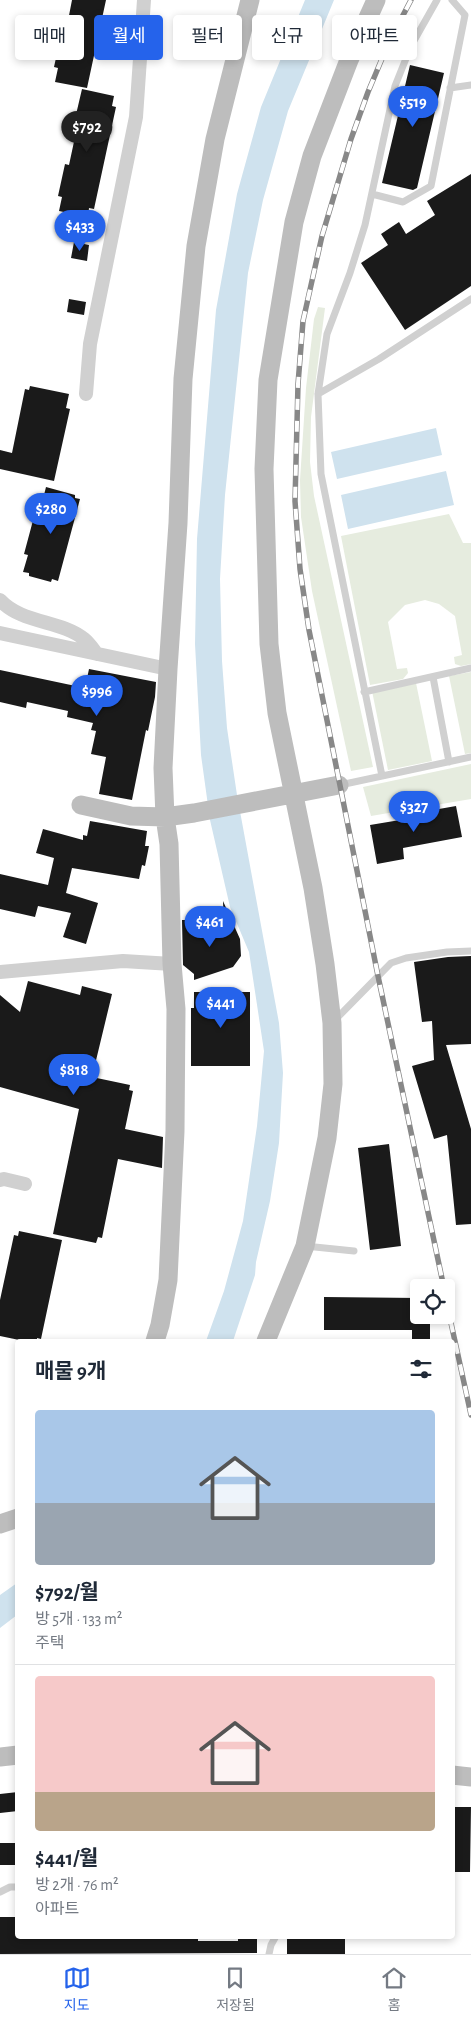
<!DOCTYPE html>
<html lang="ko">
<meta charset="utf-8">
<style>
body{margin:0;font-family:"Alegreya Sans","Noto Sans KR",sans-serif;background:#f2f2f3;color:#1f2937;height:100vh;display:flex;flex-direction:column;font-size:19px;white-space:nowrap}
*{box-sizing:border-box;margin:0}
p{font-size:16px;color:#747a83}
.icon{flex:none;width:28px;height:28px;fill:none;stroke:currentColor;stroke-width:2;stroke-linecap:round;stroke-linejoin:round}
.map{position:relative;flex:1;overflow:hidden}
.details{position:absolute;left:15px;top:1339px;width:440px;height:600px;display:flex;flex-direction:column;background:#fff;border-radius:5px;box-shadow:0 2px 8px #0003}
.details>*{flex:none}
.guide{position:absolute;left:15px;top:15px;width:441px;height:45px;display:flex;gap:10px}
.tools{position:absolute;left:410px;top:1279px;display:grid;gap:10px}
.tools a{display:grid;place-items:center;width:45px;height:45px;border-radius:5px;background:#fff;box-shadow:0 2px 8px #0003;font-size:25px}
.price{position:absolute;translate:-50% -42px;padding:0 11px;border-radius:18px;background:#2563eb;color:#fff;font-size:16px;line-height:32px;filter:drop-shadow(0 1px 2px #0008)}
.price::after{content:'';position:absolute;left:50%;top:30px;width:15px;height:11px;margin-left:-8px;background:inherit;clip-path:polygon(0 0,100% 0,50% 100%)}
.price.selected{background:#222;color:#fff}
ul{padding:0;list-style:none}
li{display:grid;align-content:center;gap:10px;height:265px;padding:0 20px}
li+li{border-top:1px solid #e0e1e3}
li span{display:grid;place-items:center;height:155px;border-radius:5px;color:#555}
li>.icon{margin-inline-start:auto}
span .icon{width:90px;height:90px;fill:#fffc;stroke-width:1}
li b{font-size:21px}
h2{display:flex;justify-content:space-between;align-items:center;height:60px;padding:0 20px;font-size:21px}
.pill{padding:0 18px;border-radius:5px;background:#fff;box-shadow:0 2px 8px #0003;font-size:18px;line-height:45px}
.pill.selected{background:#2563eb;color:#fff}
.tab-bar{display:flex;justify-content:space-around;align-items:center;height:70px;border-top:1px solid #e0e1e3;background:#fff;font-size:14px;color:#747a83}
.tab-bar a{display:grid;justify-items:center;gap:2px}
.tab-bar .selected{color:#2563eb}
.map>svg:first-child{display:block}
</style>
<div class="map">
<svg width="471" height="1954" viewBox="0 0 471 1954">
<rect width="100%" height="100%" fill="#fff"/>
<path fill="#e6ecdf" d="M318 307 325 308 311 417 310 462 314 496 373 767 351 771 312 591 301 517 300 480 306 388 314 319Z
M449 514 463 543H471V664L461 666 455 664 454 657 462 655 455 616 439 604 425 600 405 605 388 622 397 669 407 668 408 673 403 679 370 685 341 536Z
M471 672V753L465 754 449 676Z
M416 683 432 761 388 770 372 691Z
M471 764V799L371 816 363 787Z"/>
<path fill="#cfe2ee" d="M305 0H334L288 111 263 200 248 273 225 495 220 579 222 661 227 728 237 795 279 1023 283 1073 279 1143 270 1201 256 1262 255 1275 233 1341H206L224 1291 243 1221 257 1126 264 1051 249 952 230 907 210 820 201 755 195 644 197 539 216 310 237 194 261 107Z
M436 428 442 455 337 479 331 452Z
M446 471 454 505 348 529 341 495Z
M17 1583V1615L0 1628V1595Z"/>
<path fill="#1a1a1a" d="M72 0H106L87 88 55 82 58 68 54 67 61 35 65 36Z
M410 65 444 73 417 188 413 190 382 183Z
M82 89 114 96 112 106 116 107 94 209 89 208 88 217 59 211 62 197 58 196 65 164 69 165 75 137 71 136Z
M471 174V286L405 330 361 263 388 245 381 234 399 222 406 234 435 215 427 201Z
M74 242 89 245 87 261 71 258Z
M69 299 86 302 84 315 67 312Z
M30 386 69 394 66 408 70 409 54 481 0 469V450L12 453 25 389 29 390Z
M46 487 75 495V498L80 499 58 581 52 579 51 582 29 576V573L23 572 28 555 24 554 35 513 39 515Z
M89 669 156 682 155 697 148 731 146 730 132 800 99 794 106 757 91 754 96 731 91 730 93 723 67 717 68 711 27 702 26 708 0 702V670L85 688Z
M456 806 462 837 403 848 404 859 377 864 370 825 406 819 405 815Z
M90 821 147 831 145 846H149L145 866 142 865 139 879 72 868 66 893 98 903 86 944 63 937 71 913 38 906 35 917 0 909V874L48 885 54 858 36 853 43 829 83 840V835L87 836Z
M223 901 240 939 241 956 233 967 194 980V974L183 965 182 920H195V933L224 932Z
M471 956V1044L446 1045 471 1129V1224L456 1225 447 1135 434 1139 412 1066 434 1060 432 1021 422 1022 414 962 448 957Z
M28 981 80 995 82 986 112 994 92 1077 130 1085 129 1090 133 1091 125 1129 163 1137 162 1168 118 1159 102 1238 98 1237 96 1243 53 1234 79 1109 0 1087V995L20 1012Z
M194 992H250V1066H191V1008H194Z
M389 1144 401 1246 370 1250 358 1148Z
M19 1231 62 1240 41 1339 37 1338V1341H24L0 1336V1300L14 1235 18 1236Z
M324 1297 419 1298V1315H430V1341H412V1330H324Z
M18 1792V1811L0 1813V1794Z
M452 1807H471L470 1872H452Z
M0 1843H18V1865H0Z
M0 1917H18V1936H198V1941H238V1936H257V1953L0 1954Z
M287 1936H345V1954H287Z"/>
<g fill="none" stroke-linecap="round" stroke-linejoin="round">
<path stroke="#d0d0d0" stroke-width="7" d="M450 88 471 85
M372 194 403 202 431 186 465 15 452 0
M318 394 379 359 471 299
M433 677 449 762
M364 692 471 668
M382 776 321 474 318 394 327 334 350 273 365 225 395 86 411 46 437 0
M340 785 471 757
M334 1021 391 963 406 958 447 952 471 951
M305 1246 354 1251
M0 1892 10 1887H18
M269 1954 271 1945 276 1936"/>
<path stroke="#d0d0d0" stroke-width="14" d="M86 394 90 344 136 117 144 0
M0 600C22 624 61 620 84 639 89 643 93 649 97 654
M0 633 168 669
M0 972 123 961 172 964
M0 1180 4 1179 25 1184"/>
<path stroke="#bdbdbd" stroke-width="19" d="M81 805 131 816 165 817 194 813 339 785
M155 1341 160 1325 168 1280 175 1131 176 1009 172 964 169 844 165 817 163 768 168 669 178 523 183 379 196 246 215 139 250 0
M266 1341 305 1246 327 1138 333 1084 332 1023 325 964 313 888 277 713 269 644 264 469 268 380 294 222 312 156 349 60 376 0
M0 1524 18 1518
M0 1757 18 1755
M452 1775 471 1777"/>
<g stroke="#888" stroke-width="5.5">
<path id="rail" d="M411 0 389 42 368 92 351 139 322 236 303 321 298 384 295 501 300 569 309 630 378 976 444 1288
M446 1300 471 1415"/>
</g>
<use href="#rail" stroke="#fff" stroke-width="4" stroke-dasharray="11" stroke-linecap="butt"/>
</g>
</svg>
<div class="tools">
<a><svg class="icon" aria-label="locate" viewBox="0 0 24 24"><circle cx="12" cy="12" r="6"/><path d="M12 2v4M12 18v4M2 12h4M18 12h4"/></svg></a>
</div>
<b class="price" style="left:413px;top:128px">$519</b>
<b class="price selected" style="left:87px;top:153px">$792</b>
<b class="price" style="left:80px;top:252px">$433</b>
<b class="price" style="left:51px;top:535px">$280</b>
<b class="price" style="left:97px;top:717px">$996</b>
<b class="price" style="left:414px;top:833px">$327</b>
<b class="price" style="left:210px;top:948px">$461</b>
<b class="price" style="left:221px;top:1029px">$441</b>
<b class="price" style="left:74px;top:1096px">$818</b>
<div class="guide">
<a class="pill">매매</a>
<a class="pill selected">월세</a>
<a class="pill">필터</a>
<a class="pill">신규</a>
<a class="pill">아파트</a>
</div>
<section class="details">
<h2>매물 9개<svg class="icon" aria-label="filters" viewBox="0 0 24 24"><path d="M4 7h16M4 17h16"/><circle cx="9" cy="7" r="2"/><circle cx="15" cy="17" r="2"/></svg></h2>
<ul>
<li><span style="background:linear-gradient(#a9c7e8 60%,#9aa5b1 0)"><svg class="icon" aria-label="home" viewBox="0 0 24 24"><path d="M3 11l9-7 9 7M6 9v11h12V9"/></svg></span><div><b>$792/월</b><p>방 5개 · 133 m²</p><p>주택</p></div></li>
<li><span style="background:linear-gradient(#f6c9c9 75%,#b9a48a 0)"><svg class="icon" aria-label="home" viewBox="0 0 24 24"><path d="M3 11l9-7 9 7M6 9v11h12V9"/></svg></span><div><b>$441/월</b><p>방 2개 · 76 m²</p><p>아파트</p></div></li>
</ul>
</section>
</div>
<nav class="tab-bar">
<a class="selected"><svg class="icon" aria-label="map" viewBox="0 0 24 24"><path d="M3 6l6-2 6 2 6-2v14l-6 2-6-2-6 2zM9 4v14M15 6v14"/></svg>지도</a>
<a><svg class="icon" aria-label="saved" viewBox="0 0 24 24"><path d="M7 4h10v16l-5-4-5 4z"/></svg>저장됨</a>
<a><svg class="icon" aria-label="home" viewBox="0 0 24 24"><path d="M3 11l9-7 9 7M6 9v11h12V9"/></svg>홈</a>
</nav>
